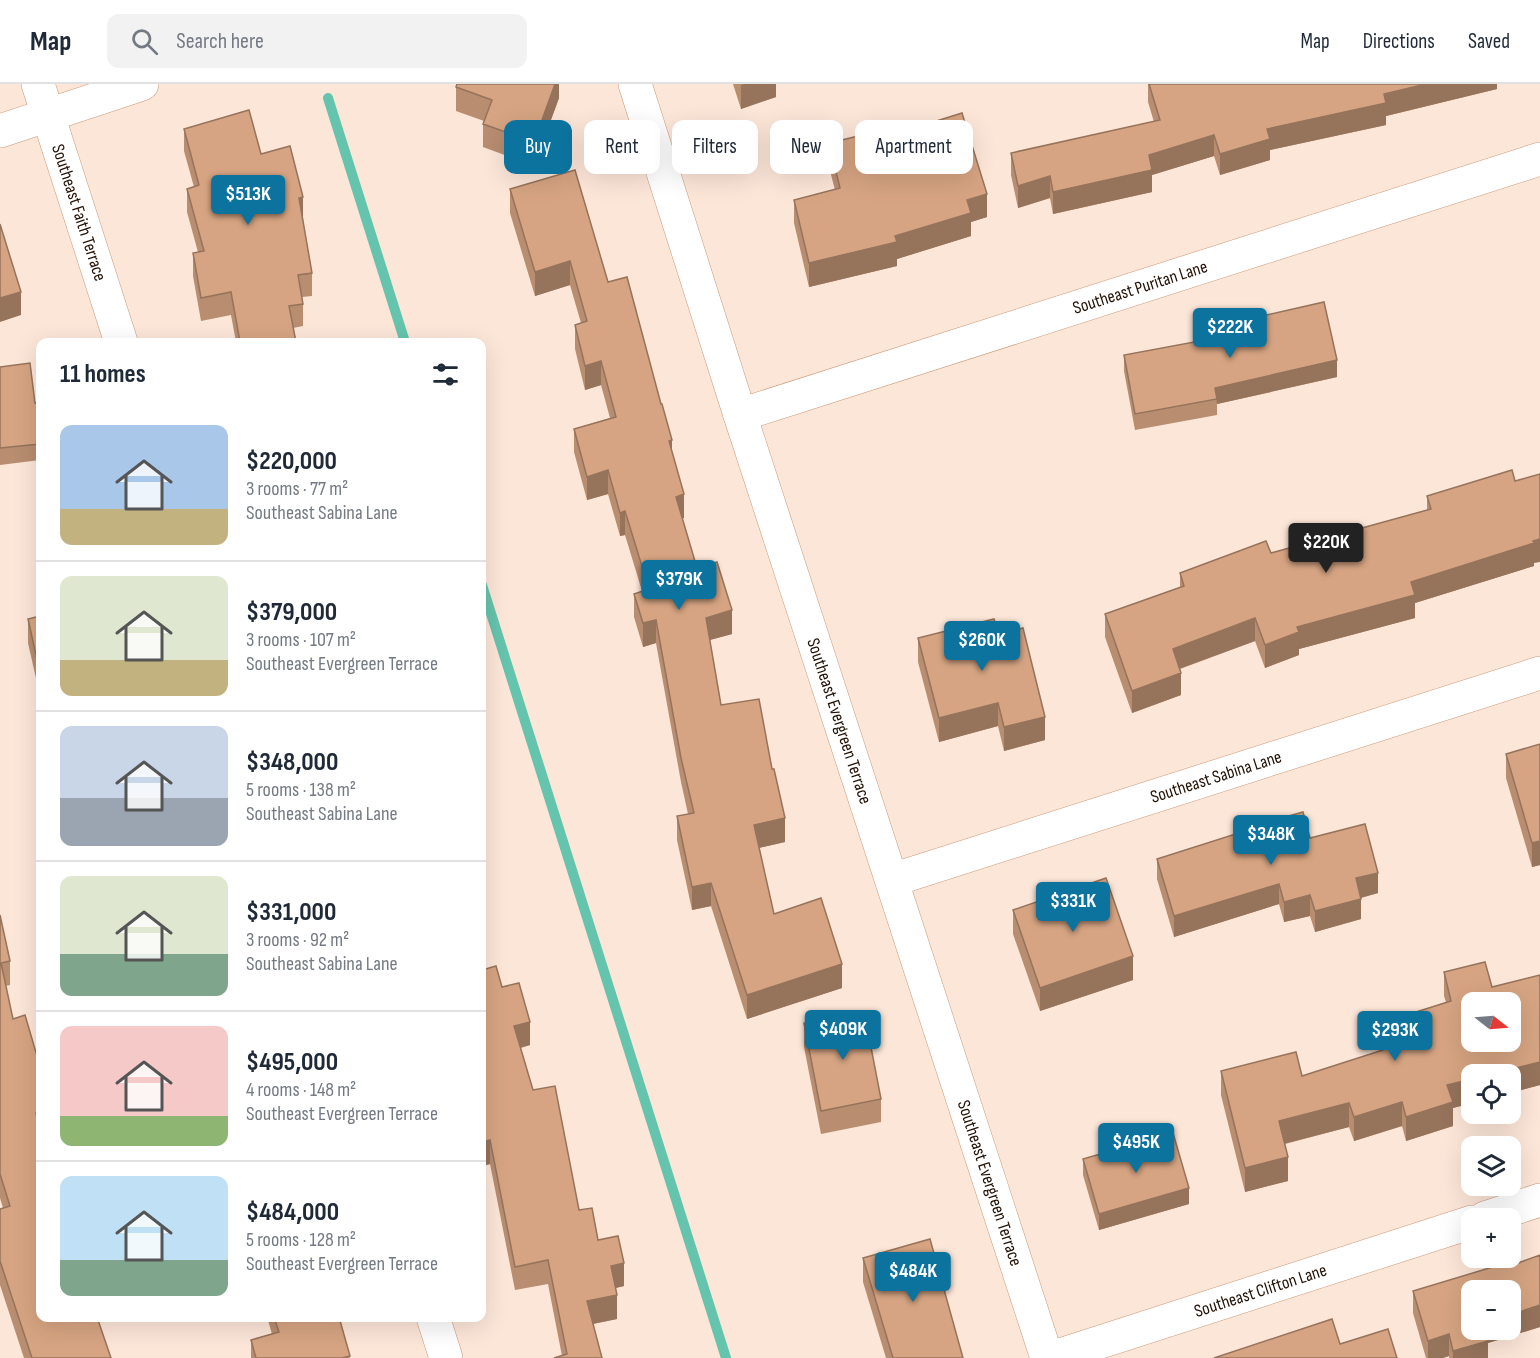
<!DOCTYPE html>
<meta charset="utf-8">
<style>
body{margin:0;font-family:"Sofia Sans Condensed",sans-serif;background:#f2f2f3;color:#1f2937;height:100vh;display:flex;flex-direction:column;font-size:22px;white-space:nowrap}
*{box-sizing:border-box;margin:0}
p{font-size:20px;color:#747a83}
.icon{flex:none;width:33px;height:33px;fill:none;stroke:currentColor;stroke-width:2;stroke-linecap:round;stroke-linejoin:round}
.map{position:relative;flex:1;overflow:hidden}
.details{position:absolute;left:36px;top:254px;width:450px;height:984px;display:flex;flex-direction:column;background:#fff;border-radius:12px;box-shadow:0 6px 24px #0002}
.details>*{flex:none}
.hud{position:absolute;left:504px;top:36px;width:570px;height:54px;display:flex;gap:12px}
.needle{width:39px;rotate:107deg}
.controls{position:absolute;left:1461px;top:908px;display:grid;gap:12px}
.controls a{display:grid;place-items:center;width:60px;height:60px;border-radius:12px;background:#fff;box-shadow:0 6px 24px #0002;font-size:30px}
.price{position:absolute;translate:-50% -51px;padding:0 14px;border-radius:6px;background:#0c729e;color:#fff;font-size:20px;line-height:39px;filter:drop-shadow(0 2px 3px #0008)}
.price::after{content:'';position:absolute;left:50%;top:36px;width:18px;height:14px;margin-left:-9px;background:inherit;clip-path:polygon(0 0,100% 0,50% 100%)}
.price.on{background:#222;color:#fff}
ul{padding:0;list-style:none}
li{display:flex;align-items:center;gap:18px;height:150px;padding:0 24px}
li+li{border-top:2px solid #e0e1e3}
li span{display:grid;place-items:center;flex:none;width:168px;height:120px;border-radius:12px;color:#555}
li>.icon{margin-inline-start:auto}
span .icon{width:72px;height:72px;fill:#fffc;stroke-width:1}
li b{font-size:26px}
h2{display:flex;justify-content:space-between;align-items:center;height:72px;padding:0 24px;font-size:26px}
.chip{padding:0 21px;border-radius:12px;background:#fff;box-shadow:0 6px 24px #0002;font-size:21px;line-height:54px}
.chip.on{background:#0c729e;color:#fff}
header{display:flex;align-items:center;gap:36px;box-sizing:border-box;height:84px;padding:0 30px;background:#fff;border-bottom:2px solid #e0e1e3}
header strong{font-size:28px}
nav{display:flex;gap:33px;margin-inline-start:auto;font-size:21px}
.search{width:420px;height:54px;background:#f2f2f3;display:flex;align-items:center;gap:15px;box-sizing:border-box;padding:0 21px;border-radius:12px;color:#747a83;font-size:22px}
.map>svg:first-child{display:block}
</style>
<header>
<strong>Map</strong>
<div class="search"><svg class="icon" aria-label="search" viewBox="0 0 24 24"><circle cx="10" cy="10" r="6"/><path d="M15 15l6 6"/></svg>Search here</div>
<nav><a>Map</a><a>Directions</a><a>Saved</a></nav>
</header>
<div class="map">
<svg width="1540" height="1274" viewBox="0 0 1540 1274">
<rect width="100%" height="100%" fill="#fce6d8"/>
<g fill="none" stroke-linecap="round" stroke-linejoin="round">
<path stroke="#65c4ad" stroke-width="10" d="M328 14 405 258
M482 501 726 1274"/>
<g stroke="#cb9978" stroke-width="34">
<g id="street">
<path id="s1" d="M38 0 121 258"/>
<path id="s2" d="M635 0 740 331 1047 1274"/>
<path d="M0 47 142 0"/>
<path id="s3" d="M740 331 1540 75"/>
<path id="s4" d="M892 796 1540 589"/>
<path d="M1485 1134 1540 1116"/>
<path d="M433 1233 446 1274"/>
<path id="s5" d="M1051 1274 1472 1138"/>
</g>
</g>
<use href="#street" stroke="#fff" stroke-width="33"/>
</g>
<path fill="#b88d70" d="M559 0V14L534 82 483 63V40L484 37 456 27V3Z
M733 0H776V13L741 25Z
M1148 0H1497V5L1386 32V41L1270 66V76L1220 91 1214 72 1152 91V108L1053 130 1050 114 1018 124 1011 91V69L1154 38 1148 18Z
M184 45 261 70 303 136 312 189V212L302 213 303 220V242L293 244 296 258H236L231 231 201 237 193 192V169L198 168 187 128V105L194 103 184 67Z
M873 57 987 133 971 138V152L897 175V182L809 203 794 139V116L835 106 829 83V59Z
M510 105 608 198 672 369 684 434H682L697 484 732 550 710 556 721 621 785 758 759 764 774 830 842 904 747 935 711 822 692 826 677 756V732L688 730 681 698 656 559 643 563 634 533V510L642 507 625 451 620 452 608 410 587 416 574 368V345L610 334 601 301 585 306 575 265V241L581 239 570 201 535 212 510 129Z
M1240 237 1337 293 1217 320V331L1135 346 1124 287V271L1240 250Z
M0 283 35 319 40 318V376L0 381Z
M1427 412 1534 479V482L1415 519V534L1299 565V571L1265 584 1255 557 1180 585 1181 611 1132 629 1105 553V530L1180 503V489L1271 469 1427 426Z
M40 532V612L28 559V535Z
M999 550 1045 656 1004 667 998 642 939 658 918 578V554Z
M1540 660V781L1532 783 1506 694V670Z
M1264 739 1310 754 1378 809 1361 814V835L1315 848 1310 832 1284 838 1279 820 1174 853 1157 795V775L1264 741Z
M1013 826 1133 896 1040 927 1013 850Z
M0 831 10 877V901L5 902 40 1233 111 1274H24L0 1201V1125L3 1124 0 1114Z
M482 886 502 903 530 961 521 964 533 1006 579 1126 598 1156 624 1202 616 1204 617 1235 593 1240 602 1274 562 1272 548 1200 515 1206 490 1080 482 1082Z
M1444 888 1492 903 1540 891V1001L1510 1009V990H1472V1019L1453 1024V1042L1406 1057 1402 1042 1354 1057 1349 1043 1285 1060 1288 1097 1245 1108 1221 1011V987L1302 992 1379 967 1378 963V940L1446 918 1444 912Z
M804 939 881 1015V1038L821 1050 804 963Z
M1083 1075 1189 1120 1099 1146 1083 1091Z
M1540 1171V1243L1488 1259V1274H1449V1272L1443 1274H1426L1413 1229V1207L1507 1183Z
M863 1174 963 1274H886L863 1198Z
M267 1233H339L350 1274H251V1256L272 1250Z"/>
<path fill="#96735b" d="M555 0H559V14L534 82V58Z
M745 0H776V13L741 25V1Z
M1426 0H1497V5L1386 32V41L1270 66V76L1220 91V70L1267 45 1384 10Z
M1214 51V72L1152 91V108L1053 130V108L1149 71Z
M1050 92V114L1018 124V102Z
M987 110V133L971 138V152L897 175V182L809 203V179L895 152 967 116Z
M303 113V136L299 137V114Z
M570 177V201L535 212V188Z
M21 208V231L0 238V214Z
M1337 276V293L1217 320 1215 304Z
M601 277V301L585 306V282Z
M672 356V380L669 357Z
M608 386V410L587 416V393Z
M684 410V434L676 436V413Z
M625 427V451L620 452V429Z
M1540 455V478L1534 479V482L1415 519V534L1299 565V571L1265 584V561L1297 543 1411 498Z
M732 526V550L706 557V534Z
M1255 534V557L1173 587V565Z
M656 536V559L643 563V539Z
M1181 589V611L1132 629V607Z
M998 619V642L939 658V634Z
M1045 633V656L1004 667V643Z
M785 734V758L754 765V741Z
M1540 757V781L1532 783V759Z
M1378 789V809L1356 815V794Z
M711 799V822L692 826V803Z
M1279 800V820L1174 853V832Z
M1310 811V832L1284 838V818Z
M1361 815V835L1315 848V827Z
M1133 872V896L1040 927V904Z
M842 880V904L747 935V911Z
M530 938V961L514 965V942Z
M1540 978V1001L1510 1009V990H1491Z
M1472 995V1019L1453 1024V1042L1406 1057V1033L1447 1001Z
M1402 1018V1042L1354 1057V1033Z
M1349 1019V1043L1279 1061V1037Z
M40 1028V1052L36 1029Z
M490 1056V1080L482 1082V1058Z
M1288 1073V1097L1245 1108V1084Z
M1189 1104V1120L1099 1146V1130Z
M624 1179V1202L611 1205V1182Z
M617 1211V1235L587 1241V1217Z
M1540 1221V1243L1488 1259V1274H1453V1267L1482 1245H1510V1231Z
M1449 1250V1272L1443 1274H1428V1257Z"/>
<path fill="#d6a482" stroke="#96735b" stroke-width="1.5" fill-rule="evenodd" d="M457 0H555L534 58 483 40 492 16 456 3Z
M1149 0H1426L1384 10 1386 19 1267 45 1270 55 1220 70 1214 51 1149 71 1152 86 1053 108 1050 92 1018 102 1011 69 1160 36Z
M249 26 261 70 290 62 303 113 299 114 312 189 298 191 303 220 289 222 296 258H257V257L240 258 231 208 201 214 193 169 204 167 187 105 199 101 184 45Z
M962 29 987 110 967 116 971 129 895 152 897 158 809 179 794 116 840 104 829 59 871 49 873 57Z
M575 86 608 198 627 193 661 320H662L672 356 669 357 684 410 676 413 697 484 717 478 732 526 706 534 721 621 759 615 772 685H774L785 734 754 741 774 830 821 814 842 880 747 911 711 799 692 803 677 732 694 729 681 674 656 536 643 539 634 510 649 505 625 427 620 429 608 386 587 393 574 345 616 333 601 277 585 282 575 241 587 237 570 177 535 188 510 105Z
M0 140 21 208 0 214Z
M1324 218 1337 276 1215 304 1217 315 1135 330 1124 271 1243 249 1240 237Z
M30 279 35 319 40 318V360L0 364V283Z
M1512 386 1515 397 1540 390V455L1533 457 1534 459 1411 498 1415 511 1297 543 1299 548 1265 561 1255 534 1173 565 1181 589 1132 607 1105 530 1184 502 1180 489 1266 457 1271 469 1431 425 1427 412Z
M40 532V589L28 535Z
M994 535 999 550 1023 544 1045 633 1004 643 998 619 939 634 918 554Z
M1540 660V757L1532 759 1506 670Z
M1303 728 1310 754 1365 740 1378 789 1356 794 1361 815 1315 827 1310 811 1284 818 1279 800 1174 832 1157 775 1264 741V739Z
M1106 794 1133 872 1040 904 1013 826Z
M0 831 10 877 1 879 13 935 25 931 40 982V1028L36 1029 40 1045V1233H97L111 1274H32L0 1177V1125L10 1122 0 1090Z
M1485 878 1492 903 1540 891V978L1491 990H1472V995L1447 1001 1453 1018 1406 1033 1402 1018 1354 1033 1349 1019 1279 1037 1288 1073 1245 1084 1221 987 1296 968 1302 992 1386 965 1378 940 1451 917 1444 888ZM1472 918H1510V957H1472Z
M496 882 502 903 519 899 530 938 514 942 533 1006 555 1002 579 1126 592 1124 598 1156 618 1152 624 1179 611 1182 617 1211 587 1217 602 1274H554L567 1270 548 1176 515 1183 490 1056 482 1058V886Z
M864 927 881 1015 821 1027 804 939Z
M1173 1049 1189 1104 1099 1130 1083 1075Z
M930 1155 963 1274H893L863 1174Z
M1540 1171V1221L1510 1231V1206H1472V1245H1484L1488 1257 1453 1267 1449 1250 1428 1257 1413 1207 1506 1179 1507 1183Z
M274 1233H339L350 1272 342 1274H256L251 1256 279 1248Z
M1332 1235 1340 1260 1388 1245 1397 1274H1214Z"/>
<g text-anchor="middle" stroke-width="4.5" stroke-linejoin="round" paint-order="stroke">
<g font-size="18" fill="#231105" stroke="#f8f8f8">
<text dy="6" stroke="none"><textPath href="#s1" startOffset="135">Southeast Faith Terrace</textPath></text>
<text dy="6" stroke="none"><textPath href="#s3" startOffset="420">Southeast Puritan Lane</textPath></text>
<text dy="6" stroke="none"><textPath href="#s2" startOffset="669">Southeast Evergreen Terrace</textPath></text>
<text dy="6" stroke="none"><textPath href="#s4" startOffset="340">Southeast Sabina Lane</textPath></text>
<text dy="6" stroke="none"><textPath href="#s2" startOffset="1155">Southeast Evergreen Terrace</textPath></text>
<text dy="6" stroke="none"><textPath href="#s5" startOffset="220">Southeast Clifton Lane</textPath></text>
</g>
</g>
</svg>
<div class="controls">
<a><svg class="needle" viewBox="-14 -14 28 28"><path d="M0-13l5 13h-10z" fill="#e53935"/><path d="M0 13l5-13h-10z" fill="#747a83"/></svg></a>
<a><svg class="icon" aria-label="locate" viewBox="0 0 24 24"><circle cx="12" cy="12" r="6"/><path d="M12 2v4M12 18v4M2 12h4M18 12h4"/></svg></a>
<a><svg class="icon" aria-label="layers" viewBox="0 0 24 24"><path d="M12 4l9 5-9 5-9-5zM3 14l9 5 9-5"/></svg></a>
<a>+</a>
<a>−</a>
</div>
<b class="price" style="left:248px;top:142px">$513K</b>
<b class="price" style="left:1230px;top:275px">$222K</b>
<b class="price on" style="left:1326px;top:490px">$220K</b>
<b class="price" style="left:679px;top:527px">$379K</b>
<b class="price" style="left:982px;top:588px">$260K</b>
<b class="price" style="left:1271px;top:782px">$348K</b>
<b class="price" style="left:1073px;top:849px">$331K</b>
<b class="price" style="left:843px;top:977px">$409K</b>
<b class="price" style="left:1395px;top:978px">$293K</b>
<b class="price" style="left:1136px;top:1090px">$495K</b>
<b class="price" style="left:913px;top:1219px">$484K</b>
<div class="hud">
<a class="chip on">Buy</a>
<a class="chip">Rent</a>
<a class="chip">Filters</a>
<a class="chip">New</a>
<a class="chip">Apartment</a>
</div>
<section class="details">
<h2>11 homes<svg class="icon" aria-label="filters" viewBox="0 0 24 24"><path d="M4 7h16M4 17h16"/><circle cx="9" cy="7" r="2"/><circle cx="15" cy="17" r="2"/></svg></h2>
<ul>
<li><span style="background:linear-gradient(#a9c7e8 70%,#c2b280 0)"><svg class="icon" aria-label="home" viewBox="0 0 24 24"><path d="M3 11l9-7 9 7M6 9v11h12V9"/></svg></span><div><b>$220,000</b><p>3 rooms · 77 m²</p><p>Southeast Sabina Lane</p></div></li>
<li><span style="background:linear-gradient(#dfe7d0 70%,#c2b280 0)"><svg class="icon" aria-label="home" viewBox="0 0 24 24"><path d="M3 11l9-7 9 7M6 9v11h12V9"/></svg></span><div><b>$379,000</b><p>3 rooms · 107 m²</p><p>Southeast Evergreen Terrace</p></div></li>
<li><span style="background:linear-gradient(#c9d6e8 60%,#9aa5b1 0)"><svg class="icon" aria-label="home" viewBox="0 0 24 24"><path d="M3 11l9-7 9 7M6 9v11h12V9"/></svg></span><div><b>$348,000</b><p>5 rooms · 138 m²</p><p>Southeast Sabina Lane</p></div></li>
<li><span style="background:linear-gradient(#dfe7d0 65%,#7fa58c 0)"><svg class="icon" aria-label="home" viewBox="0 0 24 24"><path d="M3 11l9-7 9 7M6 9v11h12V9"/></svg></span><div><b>$331,000</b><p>3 rooms · 92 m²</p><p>Southeast Sabina Lane</p></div></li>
<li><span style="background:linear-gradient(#f6c9c9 75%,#8fb573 0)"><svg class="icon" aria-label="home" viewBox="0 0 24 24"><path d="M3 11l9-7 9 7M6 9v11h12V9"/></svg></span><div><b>$495,000</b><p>4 rooms · 148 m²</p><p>Southeast Evergreen Terrace</p></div></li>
<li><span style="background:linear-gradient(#bfe0f5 70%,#7fa58c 0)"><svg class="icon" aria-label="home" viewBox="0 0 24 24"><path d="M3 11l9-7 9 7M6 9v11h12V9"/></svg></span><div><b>$484,000</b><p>5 rooms · 128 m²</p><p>Southeast Evergreen Terrace</p></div></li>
</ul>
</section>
</div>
